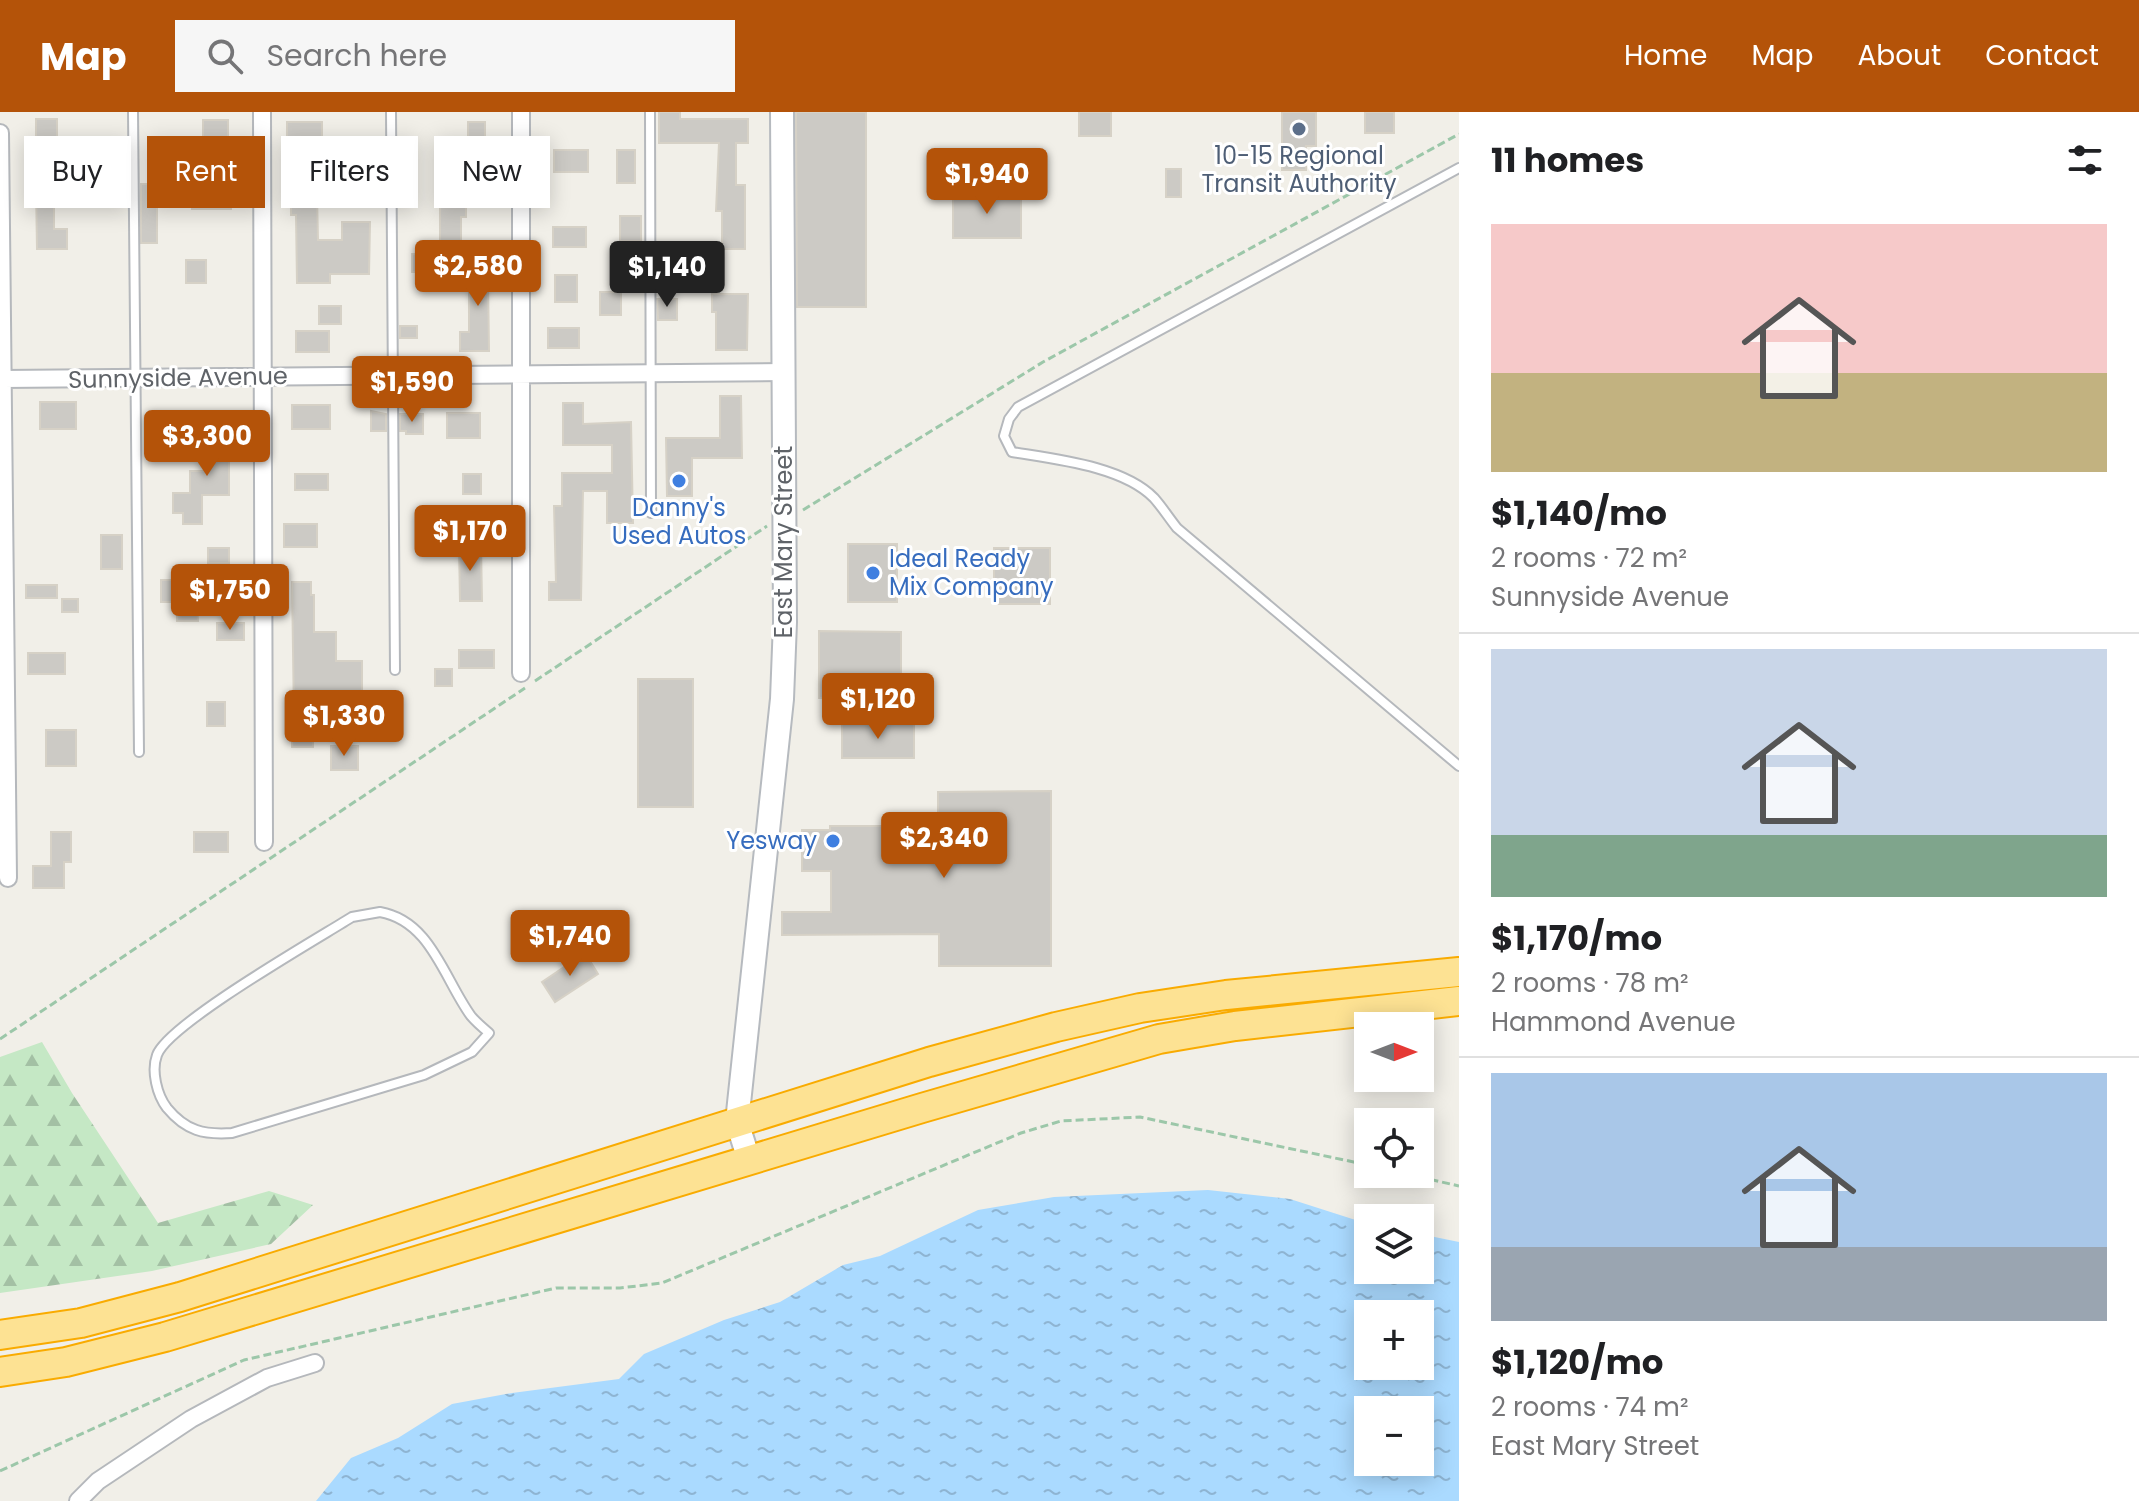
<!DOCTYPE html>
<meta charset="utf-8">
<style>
body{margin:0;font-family:Poppins,sans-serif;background:#f6f6f6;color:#202124;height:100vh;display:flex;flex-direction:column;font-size:30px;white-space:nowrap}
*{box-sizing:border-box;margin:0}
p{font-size:26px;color:#757577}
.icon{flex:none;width:44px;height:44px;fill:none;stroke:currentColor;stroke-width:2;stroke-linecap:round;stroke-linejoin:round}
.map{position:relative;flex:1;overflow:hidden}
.sheet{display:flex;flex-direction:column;background:#fff;width:680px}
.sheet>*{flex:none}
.guide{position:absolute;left:24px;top:24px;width:760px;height:72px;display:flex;gap:16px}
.needle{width:52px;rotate:90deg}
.fabs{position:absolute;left:1354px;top:900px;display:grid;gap:16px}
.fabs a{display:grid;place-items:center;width:80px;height:80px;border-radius:0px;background:#fff;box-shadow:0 4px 20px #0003;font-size:40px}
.price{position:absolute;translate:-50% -68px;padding:0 18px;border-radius:8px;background:#b45309;color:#fff;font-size:26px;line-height:52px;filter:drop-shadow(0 2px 4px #0008)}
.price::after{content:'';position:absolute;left:50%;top:48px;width:24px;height:18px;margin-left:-12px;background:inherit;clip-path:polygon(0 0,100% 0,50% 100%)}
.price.active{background:#222;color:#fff}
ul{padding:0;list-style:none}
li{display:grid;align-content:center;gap:16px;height:424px;padding:0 32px}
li+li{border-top:2px solid #e0e0e0}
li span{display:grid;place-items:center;height:248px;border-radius:0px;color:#555}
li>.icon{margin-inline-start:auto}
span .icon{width:144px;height:144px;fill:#fffc;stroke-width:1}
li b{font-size:34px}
h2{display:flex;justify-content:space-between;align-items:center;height:96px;padding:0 32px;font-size:34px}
.pill{padding:0 28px;border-radius:0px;background:#fff;box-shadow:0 4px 20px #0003;font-size:28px;line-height:72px}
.pill.active{background:#b45309;color:#fff}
header{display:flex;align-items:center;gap:48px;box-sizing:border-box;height:112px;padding:0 40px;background:#b45309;color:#fff}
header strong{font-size:38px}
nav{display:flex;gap:44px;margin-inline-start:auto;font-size:28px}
.search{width:560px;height:72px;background:#f6f6f6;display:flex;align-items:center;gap:20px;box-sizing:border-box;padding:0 28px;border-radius:0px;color:#757577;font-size:30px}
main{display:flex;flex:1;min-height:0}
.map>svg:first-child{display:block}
</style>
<header>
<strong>Map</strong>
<div class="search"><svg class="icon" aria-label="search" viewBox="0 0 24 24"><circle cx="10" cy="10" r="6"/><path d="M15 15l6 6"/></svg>Search here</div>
<nav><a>Home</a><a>Map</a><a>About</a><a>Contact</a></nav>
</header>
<main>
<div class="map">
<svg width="1459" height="1389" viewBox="0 0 1459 1389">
<defs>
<pattern id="forest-firs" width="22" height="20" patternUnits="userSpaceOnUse" patternTransform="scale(2)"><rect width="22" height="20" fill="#c5e8c5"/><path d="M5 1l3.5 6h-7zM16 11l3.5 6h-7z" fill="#a3c0a4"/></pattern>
<pattern id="water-ripples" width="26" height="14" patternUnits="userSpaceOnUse" patternTransform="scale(2)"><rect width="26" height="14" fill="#aadaff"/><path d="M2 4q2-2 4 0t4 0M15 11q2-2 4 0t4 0" fill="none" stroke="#8eb4d2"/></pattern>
</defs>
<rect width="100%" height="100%" fill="#f1efe8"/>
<path fill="url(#forest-firs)" d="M42 930 72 981 158 1111 269 1079 313 1093 271 1132 152 1159 0 1181V945Z"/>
<path fill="url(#water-ripples)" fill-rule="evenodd" d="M1208 1078 1290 1087 1368 1112V1158H1420V1122L1459 1130V1389H316L351 1346 398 1326 452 1292 512 1281 619 1267 644 1242 724 1208 780 1190 843 1153 880 1144 978 1098 1054 1085ZM1368 1202H1420V1254H1368ZM1368 1298H1420V1350H1368Z"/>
<path fill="#cccac5" stroke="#d6d1c6" stroke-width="2" d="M659 0H680V7H748V31H736V73H745V137H722V99H716L719 31H659Z
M796 0H866V195H797Z
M1079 0H1111V24H1079Z
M1282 0H1316V34H1306V58H1282Z
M1365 0H1394V21H1365Z
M36 7H57V25H36Z
M203 8H228V27H203Z
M287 10H322V29H306V49H292V29H287Z
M468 10H485V29H468Z
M554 38H588V60H554Z
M617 38H635V71H617Z
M1166 57H1181V85H1166Z
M141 72H157V131H141Z
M36 75H54V117H67V137H37Z
M192 78H231V97H192Z
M953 81H1021V126H953Z
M291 82H317L318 128H342V110H370L369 162H330V171H297L296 103H291Z
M440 85H466V105H461V134H440Z
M620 104H641V129H620Z
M553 115H586V135H553Z
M412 142H437V160H412Z
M186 148H206V171H186Z
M469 149H492V167H488L489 239H460V220H469Z
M555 163H577V190H555Z
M600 180H621V203H600Z
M712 182H748L747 238H716V200H712Z
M657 187H677V208H658Z
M319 194H341V212H319Z
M400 214H417V226H400Z
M548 216H579V236H548Z
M296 219H329V240H296Z
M720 284H741L742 346H692V384H667L666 326H720Z
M40 290H76V317H40Z
M563 291H583V312L631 310 633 411H607V379H583L581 488H549V470H556L554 394H562V361H612V333H563Z
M292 293H330V317H292Z
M371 299 386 302V319H371Z
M447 301H480V326H447Z
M400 302H423V322H406V319H400Z
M206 321H235V345H229V383H202V412H183V401H173V381H190V359H206Z
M295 362H328V378H295Z
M463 362H481V382H463Z
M440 407H458V430H440Z
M284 412H317V435H284Z
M101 423H122V457H101Z
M848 432H897V490H848Z
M459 433H481L482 489H460Z
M208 436H229V451H208Z
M994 436H1050V492H994Z
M161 468H195L198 509H177V490H161Z
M292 470H311V483H314V520H336V549H362V582H367V602H345V594H313V635H292V606H294Z
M26 473H57V486H26Z
M62 487H78V500H62Z
M217 511H244V528H217Z
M819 519 901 520V581H840V586H819Z
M459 538H494V556H459Z
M28 541H65V562H28Z
M435 557H452V574H435Z
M638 567H693V695H638Z
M207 590H225V614H207Z
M842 612H914V646H842Z
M46 618H76V654H46Z
M331 634H358V658H331Z
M1051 679V854H939V822L782 823V800H831V759H802V718H830V714H938V680Z
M51 720H71V750H64V776H33V754H51Z
M194 720H228V740H194Z
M585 841 598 862 555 890 542 870Z"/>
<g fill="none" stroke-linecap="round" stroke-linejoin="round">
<g stroke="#b5b8bc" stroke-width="12">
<path id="lane" d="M133 0 139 640
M391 0 395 558
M650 0 651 401
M1459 56 1018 295 1009 307 1004 324 1012 340C1054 347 1123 354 1154 386 1162 395 1169 406 1177 416L1459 654
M380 800C431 809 444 867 471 904 476 910 483 916 489 921L472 940 424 963 232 1021C204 1023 186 1019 167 996 157 983 151 959 157 943 168 912 317 827 352 805Z"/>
</g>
<g stroke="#b5b8bc" stroke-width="20">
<path id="street" d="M262 0 264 730
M521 0V561
M0 21 8 766
M3 267 785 260
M78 1389 98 1369 191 1307 267 1266 315 1251"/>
</g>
<g stroke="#b6babf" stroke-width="26">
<path id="secondary" d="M749 1048 737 1010 782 587 785 510 782 0"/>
</g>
<g stroke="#f9ab00" stroke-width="32">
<path id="highway" d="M0 1223 81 1211 180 1185 929 950 1056 915 1140 896 1226 883 1459 860
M0 1260 66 1250 165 1225 922 996 1159 927 1235 914 1459 889"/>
</g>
<path stroke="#9cc7a9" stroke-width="3" stroke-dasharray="8 4" stroke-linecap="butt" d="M803 398 1043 250 1459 22
M535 569 767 414
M0 927 525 576
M1407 1062 1459 1074
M0 1359 244 1248 556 1176H620L662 1171 1021 1021 1061 1009 1140 1005 1368 1053"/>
<use href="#lane" stroke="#fff" stroke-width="8"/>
<use href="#street" stroke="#fff" stroke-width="16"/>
<use href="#secondary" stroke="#fff" stroke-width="22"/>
<use href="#highway" stroke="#fde293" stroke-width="28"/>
</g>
<circle fill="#5c6f8a" stroke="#fff" stroke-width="3" cx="1299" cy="17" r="8"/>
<g fill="#3f7fe0" stroke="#fff" stroke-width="3">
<circle cx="679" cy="369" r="8"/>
<circle cx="873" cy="461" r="8"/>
<circle cx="833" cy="729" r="8"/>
</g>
<g text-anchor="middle" stroke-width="6" stroke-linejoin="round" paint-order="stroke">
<g font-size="24" fill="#4e5e75" stroke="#fff">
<text x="1299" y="52">10-15 Regional<tspan x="1299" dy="28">Transit Authority</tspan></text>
</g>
<g font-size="24" fill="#5f6368" stroke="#fff">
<text transform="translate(178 266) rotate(-1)" y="8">Sunnyside Avenue</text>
<text transform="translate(784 430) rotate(-90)" y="8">East Mary Street</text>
</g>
<g font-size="24" fill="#366cbe" stroke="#fff">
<text x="679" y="404">Danny's<tspan x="679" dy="28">Used Autos</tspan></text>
<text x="889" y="455" text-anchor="start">Ideal Ready<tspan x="889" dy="28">Mix Company</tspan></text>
<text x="817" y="737" text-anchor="end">Yesway</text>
</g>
</g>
</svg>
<div class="fabs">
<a><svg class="needle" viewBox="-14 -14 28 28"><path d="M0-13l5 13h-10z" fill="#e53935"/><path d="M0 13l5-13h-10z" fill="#757577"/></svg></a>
<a><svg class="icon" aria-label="locate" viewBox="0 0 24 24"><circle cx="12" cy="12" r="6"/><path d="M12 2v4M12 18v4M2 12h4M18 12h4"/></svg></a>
<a><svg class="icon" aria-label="layers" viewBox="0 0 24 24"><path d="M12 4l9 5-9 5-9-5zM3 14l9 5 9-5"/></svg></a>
<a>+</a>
<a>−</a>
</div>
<b class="price" style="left:987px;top:104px">$1,940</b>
<b class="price" style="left:478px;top:196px">$2,580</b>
<b class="price active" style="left:667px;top:197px">$1,140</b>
<b class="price" style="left:412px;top:312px">$1,590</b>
<b class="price" style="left:207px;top:366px">$3,300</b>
<b class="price" style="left:470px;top:461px">$1,170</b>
<b class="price" style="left:230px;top:520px">$1,750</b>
<b class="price" style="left:878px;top:629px">$1,120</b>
<b class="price" style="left:344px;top:646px">$1,330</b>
<b class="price" style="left:944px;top:768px">$2,340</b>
<b class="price" style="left:570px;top:866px">$1,740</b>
<div class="guide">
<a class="pill">Buy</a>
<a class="pill active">Rent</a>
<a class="pill">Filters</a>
<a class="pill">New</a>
</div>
</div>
<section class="sheet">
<h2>11 homes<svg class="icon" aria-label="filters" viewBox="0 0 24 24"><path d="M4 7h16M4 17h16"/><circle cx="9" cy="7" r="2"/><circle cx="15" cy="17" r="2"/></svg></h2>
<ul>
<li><span style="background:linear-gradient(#f6c9c9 60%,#c2b280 0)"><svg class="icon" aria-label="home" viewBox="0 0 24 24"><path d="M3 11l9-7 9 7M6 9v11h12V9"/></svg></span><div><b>$1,140/mo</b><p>2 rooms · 72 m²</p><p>Sunnyside Avenue</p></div></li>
<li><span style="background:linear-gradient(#c9d6e8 75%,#7fa58c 0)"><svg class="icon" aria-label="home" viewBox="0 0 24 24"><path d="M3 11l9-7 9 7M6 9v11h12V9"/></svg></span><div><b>$1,170/mo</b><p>2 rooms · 78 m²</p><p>Hammond Avenue</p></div></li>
<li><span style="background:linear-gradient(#a9c7e8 70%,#9aa5b1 0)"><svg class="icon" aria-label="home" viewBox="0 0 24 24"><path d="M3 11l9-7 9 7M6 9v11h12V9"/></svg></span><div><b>$1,120/mo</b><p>2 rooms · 74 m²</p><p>East Mary Street</p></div></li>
</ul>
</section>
</main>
